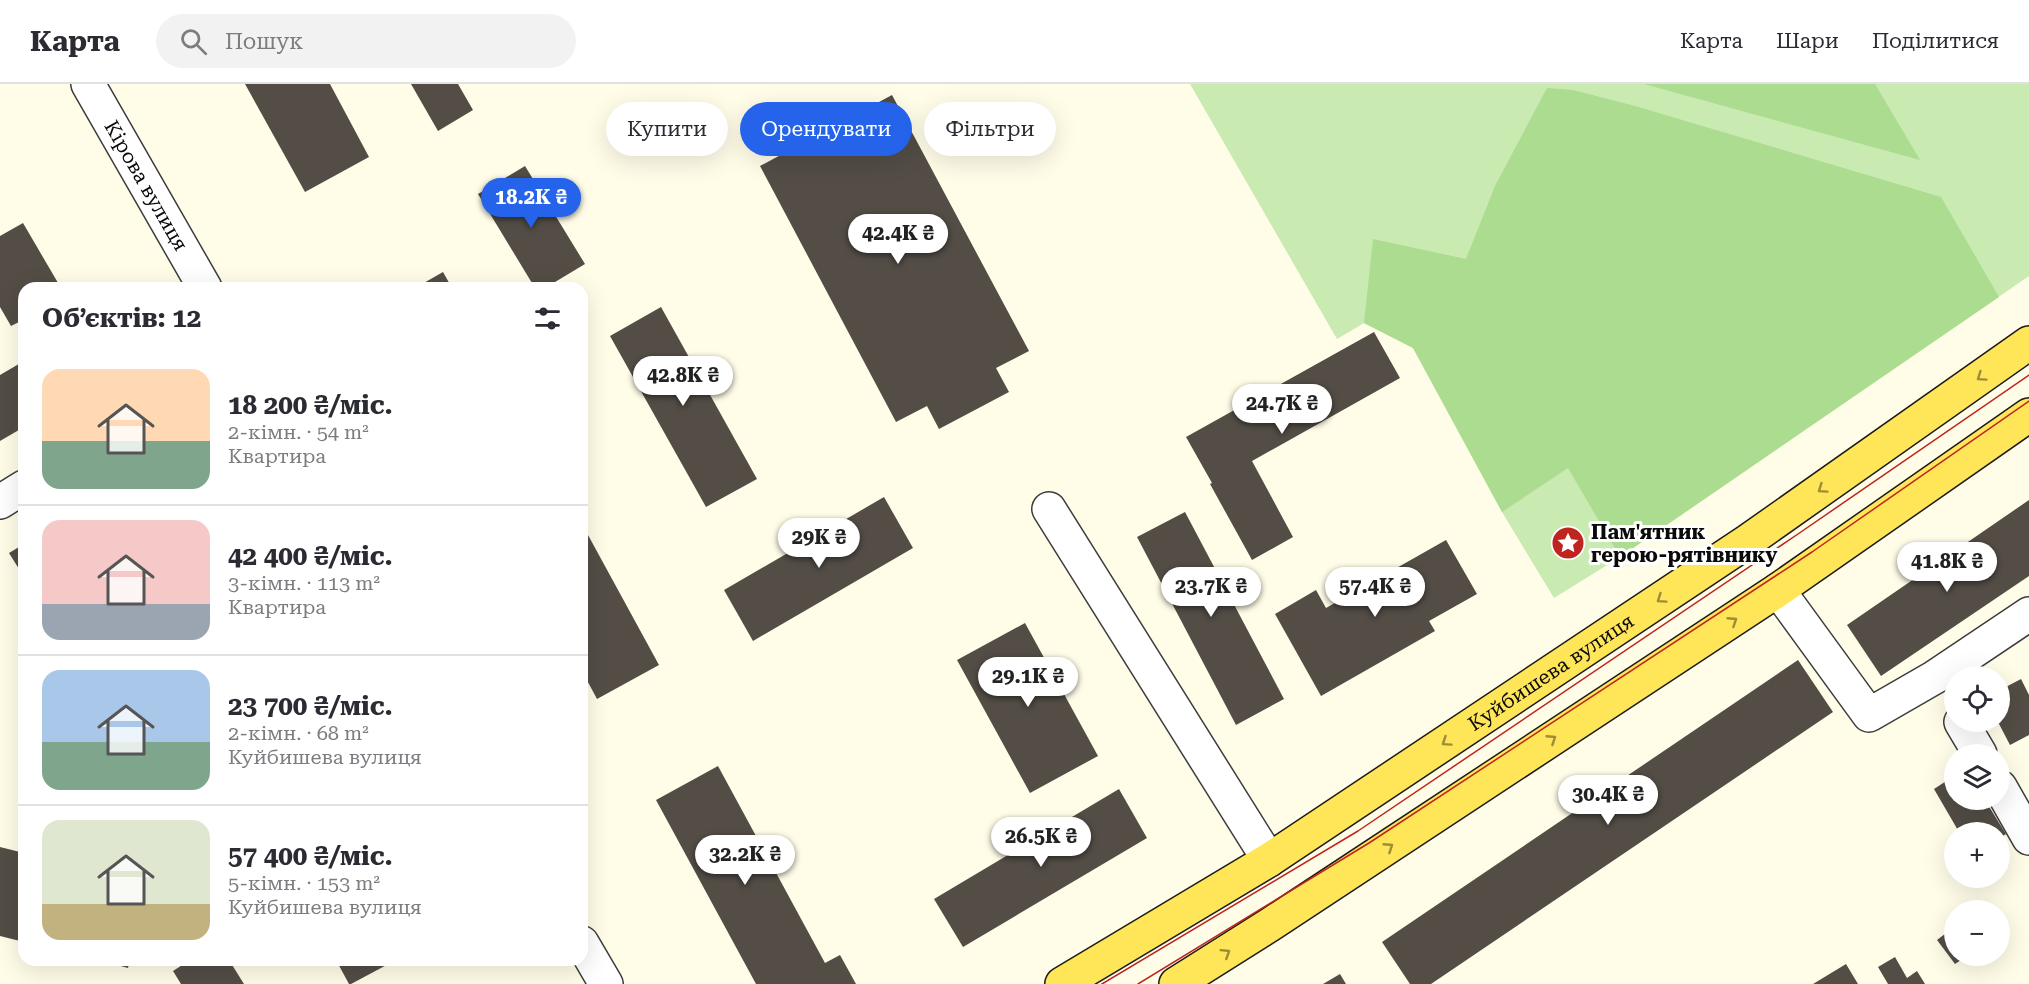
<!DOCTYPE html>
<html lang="uk">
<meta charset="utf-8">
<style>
body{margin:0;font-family:"Roboto Serif",serif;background:#f2f2f3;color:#2b2b33;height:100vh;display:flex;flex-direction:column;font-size:22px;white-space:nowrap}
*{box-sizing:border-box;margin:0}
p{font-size:20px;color:#7c7c81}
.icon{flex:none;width:33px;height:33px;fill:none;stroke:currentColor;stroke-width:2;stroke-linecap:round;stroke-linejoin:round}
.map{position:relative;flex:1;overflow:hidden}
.sheet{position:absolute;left:18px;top:198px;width:570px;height:684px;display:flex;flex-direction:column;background:#fff;border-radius:18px;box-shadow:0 6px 24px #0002}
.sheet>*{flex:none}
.top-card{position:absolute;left:606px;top:18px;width:570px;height:54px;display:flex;gap:12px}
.fabs{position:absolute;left:1944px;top:582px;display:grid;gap:12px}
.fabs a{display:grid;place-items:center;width:66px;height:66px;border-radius:50%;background:#fff;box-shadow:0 6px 24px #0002;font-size:30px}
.price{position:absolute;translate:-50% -51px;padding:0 14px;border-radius:21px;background:#fff;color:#222;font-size:20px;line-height:39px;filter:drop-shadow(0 2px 3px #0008)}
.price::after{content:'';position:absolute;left:50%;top:36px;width:18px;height:14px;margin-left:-9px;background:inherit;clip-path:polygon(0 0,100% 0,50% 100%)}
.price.current{background:#2563eb;color:#fff}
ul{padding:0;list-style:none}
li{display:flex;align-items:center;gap:18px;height:150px;padding:0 24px}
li+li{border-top:2px solid #e1e1e2}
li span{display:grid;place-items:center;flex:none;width:168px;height:120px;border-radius:18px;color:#555}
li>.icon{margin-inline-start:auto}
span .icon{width:72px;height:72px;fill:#fffc;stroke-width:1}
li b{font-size:26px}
h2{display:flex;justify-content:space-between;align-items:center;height:72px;padding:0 24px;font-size:26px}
.tag{padding:0 21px;border-radius:27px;background:#fff;box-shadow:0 6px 24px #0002;font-size:21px;line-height:54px}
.tag.current{background:#2563eb;color:#fff}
header{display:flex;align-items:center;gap:36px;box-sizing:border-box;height:84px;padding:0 30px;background:#fff;border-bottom:2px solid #e1e1e2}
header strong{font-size:28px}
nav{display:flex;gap:33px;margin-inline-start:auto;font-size:21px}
.search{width:420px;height:54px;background:#f2f2f3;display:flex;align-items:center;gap:15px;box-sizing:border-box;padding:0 21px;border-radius:33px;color:#7c7c81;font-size:22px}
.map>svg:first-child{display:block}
</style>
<header>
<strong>Карта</strong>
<div class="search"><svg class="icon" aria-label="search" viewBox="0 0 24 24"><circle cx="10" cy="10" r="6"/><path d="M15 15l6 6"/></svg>Пошук</div>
<nav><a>Карта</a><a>Шари</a><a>Поділитися</a></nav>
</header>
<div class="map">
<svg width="2029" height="900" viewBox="0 0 2029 900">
<rect width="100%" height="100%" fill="#fffce8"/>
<path fill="#c9eab1" d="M1190 0H2029V192L1620 473 1554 514 1502 428 1413 264 1364 239 1337 255Z"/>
<path fill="#abdc8f" d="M1644 0H1875L1920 76Z
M1547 4 1573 6 1635 22 1941 113 1999 213 1620 473 1568 384 1502 428 1413 264 1364 239 1373 155 1466 175 1495 102Z"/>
<path fill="#534d46" d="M245 0H330L369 73 305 108Z
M411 0H458L473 26 438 47Z
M892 11 1029 267 996 284 1009 308 939 345 927 322 896 338 760 82Z
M525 82 585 180 545 204H535L478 110Z
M23 139 61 204H24V246L19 238 11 242 0 223V152Z
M443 188 452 204H415Z
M661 223 757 395 706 423 610 252Z
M1374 248 1400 294 1252 377 1293 453 1252 476 1210 400 1212 399 1186 353Z
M24 277V343L0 357V291Z
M884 413 913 464 753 557 724 506Z
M2029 416V492L1881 592 1847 541Z
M1185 428 1284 615 1236 641 1137 453Z
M582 440 659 581 597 615 582 587Z
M1446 456 1477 510 1429 537 1435 547 1321 612 1275 530 1316 506 1326 524Z
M24 460V493L9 469Z
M1025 539 1098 672 1030 709 957 576Z
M1798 576 1833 628 1431 900H1410L1382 858Z
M2021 595 2029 611V651L2010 661 1998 638 2000 606Z
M718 682 825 879 840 871 856 900H756L656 716Z
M1954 692V716H1985L2006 750 2000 754V748H1959L1934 705Z
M1119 705 1147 754 963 863 934 815Z
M0 763 24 769V858L0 852Z
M1954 843V872H1967L1955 880 1937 856Z
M1895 873 1907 894 1917 887 1925 900H1888L1878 883Z
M99 876H130L128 884Z
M190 876H229L244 900H181L173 887Z
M336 876H396L351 900H349Z
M1846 880 1858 900H1813Z
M1340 890 1346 900H1323Z"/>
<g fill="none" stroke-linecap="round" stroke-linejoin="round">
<g stroke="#3d3d3d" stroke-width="36">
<g id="minor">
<path id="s1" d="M88 0 205 204"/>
<path d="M0 418 24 403"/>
<path d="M1049 425 1269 776"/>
<path d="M1778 506 1869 631 1935 593 2029 530"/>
<path d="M1961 638 1980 670"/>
<path d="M2000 703 2029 754"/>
<path d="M582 859 606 900"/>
</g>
</g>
<g stroke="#1b1b1b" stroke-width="36">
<g id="major">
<path id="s2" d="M1062 900 1269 776 1748 457 2029 259"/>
<path d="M1176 900 1271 840 1778 506 2029 331"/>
</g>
</g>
<use href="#minor" stroke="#fff" stroke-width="33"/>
<use href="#major" stroke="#ffe558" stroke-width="33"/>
<path stroke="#bf241e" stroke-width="1.5" d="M1102 900 1358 747 1798 450 2029 291
M1138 900 1369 759 1812 468 2029 317"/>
</g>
<defs><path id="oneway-chevron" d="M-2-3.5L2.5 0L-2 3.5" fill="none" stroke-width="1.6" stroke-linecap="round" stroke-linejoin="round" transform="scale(1.5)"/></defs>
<g stroke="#9d8d39">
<use href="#oneway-chevron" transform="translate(1981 293) rotate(145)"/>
<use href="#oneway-chevron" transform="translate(1822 405) rotate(145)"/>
<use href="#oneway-chevron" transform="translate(1661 515) rotate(146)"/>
<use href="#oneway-chevron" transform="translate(1733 537) rotate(-33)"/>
<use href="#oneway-chevron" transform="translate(1552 655) rotate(-33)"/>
<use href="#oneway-chevron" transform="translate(1446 658) rotate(146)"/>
<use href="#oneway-chevron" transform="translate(1389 763) rotate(-33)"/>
<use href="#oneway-chevron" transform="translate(1226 869) rotate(-32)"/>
</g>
<defs>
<g id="sight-disc" transform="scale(1.725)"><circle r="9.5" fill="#bf241e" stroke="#fff"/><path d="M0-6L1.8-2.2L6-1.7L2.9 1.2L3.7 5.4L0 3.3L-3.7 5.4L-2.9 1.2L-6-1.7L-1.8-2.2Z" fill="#fff"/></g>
</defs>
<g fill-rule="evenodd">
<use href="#sight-disc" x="1568" y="459"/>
</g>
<g text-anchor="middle" stroke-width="6" stroke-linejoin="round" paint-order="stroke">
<g font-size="20" fill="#0a0a0a" stroke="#fff">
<text dy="7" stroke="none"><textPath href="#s1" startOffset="117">Кірова вулиця</textPath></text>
<text dy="7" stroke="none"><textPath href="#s2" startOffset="580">Куйбишева вулиця</textPath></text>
</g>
<g font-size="20" font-weight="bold" fill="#0a0a0a" stroke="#fff" text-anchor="start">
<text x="1591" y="455">Пам'ятник<tspan x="1591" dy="23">герою-рятівнику</tspan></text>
</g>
</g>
</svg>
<div class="fabs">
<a><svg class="icon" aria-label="locate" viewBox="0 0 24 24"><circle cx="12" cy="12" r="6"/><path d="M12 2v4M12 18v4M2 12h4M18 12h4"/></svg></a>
<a><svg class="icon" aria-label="layers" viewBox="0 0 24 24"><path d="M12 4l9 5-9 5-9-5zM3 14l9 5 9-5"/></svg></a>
<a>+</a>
<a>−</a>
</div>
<b class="price current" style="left:531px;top:145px">18.2K ₴</b>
<b class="price" style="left:898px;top:181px">42.4K ₴</b>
<b class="price" style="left:683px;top:323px">42.8K ₴</b>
<b class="price" style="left:1282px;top:351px">24.7K ₴</b>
<b class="price" style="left:819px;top:485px">29K ₴</b>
<b class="price" style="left:1947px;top:509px">41.8K ₴</b>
<b class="price" style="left:1211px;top:534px">23.7K ₴</b>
<b class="price" style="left:1375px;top:534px">57.4K ₴</b>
<b class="price" style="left:1028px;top:624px">29.1K ₴</b>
<b class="price" style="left:1608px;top:742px">30.4K ₴</b>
<b class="price" style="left:1041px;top:784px">26.5K ₴</b>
<b class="price" style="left:745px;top:802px">32.2K ₴</b>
<div class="top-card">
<a class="tag">Купити</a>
<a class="tag current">Орендувати</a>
<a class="tag">Фільтри</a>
</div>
<section class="sheet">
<h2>Об’єктів: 12<svg class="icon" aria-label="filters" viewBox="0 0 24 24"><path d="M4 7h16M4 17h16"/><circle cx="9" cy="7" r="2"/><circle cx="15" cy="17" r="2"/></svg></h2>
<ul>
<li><span style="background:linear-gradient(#ffd9b3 60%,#7fa58c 0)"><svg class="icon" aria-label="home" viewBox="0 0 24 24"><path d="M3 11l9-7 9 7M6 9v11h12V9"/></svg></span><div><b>18 200 ₴/міс.</b><p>2-кімн. · 54 m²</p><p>Квартира</p></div></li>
<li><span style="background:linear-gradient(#f6c9c9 70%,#9aa5b1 0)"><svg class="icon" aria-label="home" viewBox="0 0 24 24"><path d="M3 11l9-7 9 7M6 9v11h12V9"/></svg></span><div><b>42 400 ₴/міс.</b><p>3-кімн. · 113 m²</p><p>Квартира</p></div></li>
<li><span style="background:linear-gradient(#a9c7e8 60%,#7fa58c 0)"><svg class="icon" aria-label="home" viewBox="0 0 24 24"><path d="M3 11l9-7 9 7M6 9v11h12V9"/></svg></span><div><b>23 700 ₴/міс.</b><p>2-кімн. · 68 m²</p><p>Куйбишева вулиця</p></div></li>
<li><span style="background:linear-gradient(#dfe7d0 70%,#c2b280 0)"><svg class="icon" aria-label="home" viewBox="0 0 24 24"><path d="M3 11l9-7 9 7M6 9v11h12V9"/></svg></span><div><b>57 400 ₴/міс.</b><p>5-кімн. · 153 m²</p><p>Куйбишева вулиця</p></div></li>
</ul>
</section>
</div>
